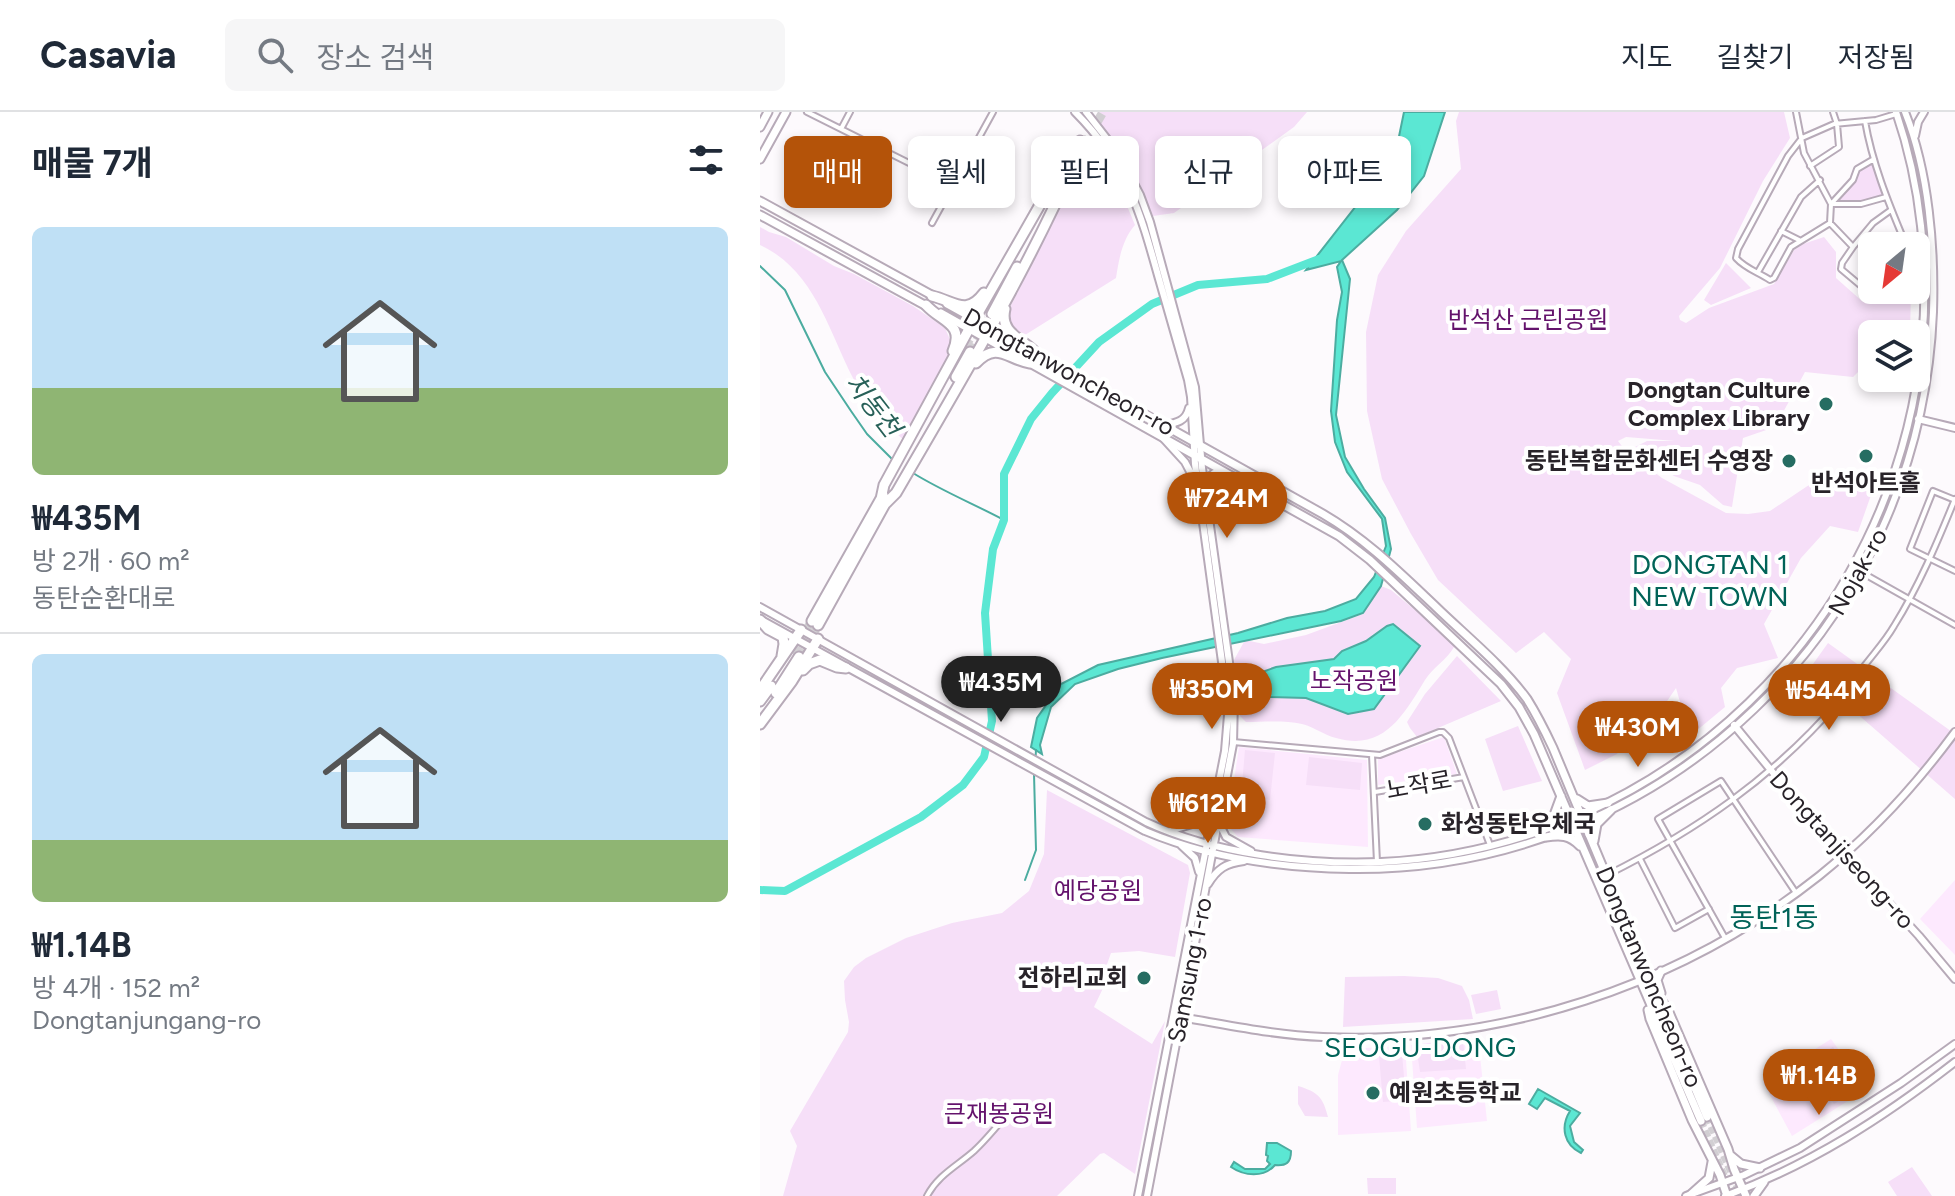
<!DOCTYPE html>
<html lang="ko">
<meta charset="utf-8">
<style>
body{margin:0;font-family:Figtree,"Noto Sans KR",sans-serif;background:#f6f6f7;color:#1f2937;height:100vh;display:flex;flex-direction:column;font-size:30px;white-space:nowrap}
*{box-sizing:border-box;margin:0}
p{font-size:26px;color:#747a83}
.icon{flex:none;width:44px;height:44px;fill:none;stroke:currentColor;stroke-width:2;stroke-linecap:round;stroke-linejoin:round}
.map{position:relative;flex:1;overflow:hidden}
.panel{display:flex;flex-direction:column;background:#fff;width:760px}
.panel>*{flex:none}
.banner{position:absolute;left:24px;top:24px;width:760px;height:72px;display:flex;gap:16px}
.needle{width:52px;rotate:209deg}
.fabs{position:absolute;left:1098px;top:120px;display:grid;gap:16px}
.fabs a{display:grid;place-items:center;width:72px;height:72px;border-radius:12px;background:#fff;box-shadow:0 4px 12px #0003;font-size:40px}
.price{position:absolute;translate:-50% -68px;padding:0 18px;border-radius:28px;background:#b45309;color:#fff;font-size:26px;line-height:52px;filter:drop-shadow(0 2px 4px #0008)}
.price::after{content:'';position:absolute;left:50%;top:48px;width:24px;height:18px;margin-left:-12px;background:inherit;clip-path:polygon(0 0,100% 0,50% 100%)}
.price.current{background:#222;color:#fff}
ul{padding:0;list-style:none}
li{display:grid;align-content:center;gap:16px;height:424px;padding:0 32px}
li+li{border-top:2px solid #e0e1e3}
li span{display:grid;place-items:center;height:248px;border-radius:12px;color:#555}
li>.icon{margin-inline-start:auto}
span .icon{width:144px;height:144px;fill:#fffc;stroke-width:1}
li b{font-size:34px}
h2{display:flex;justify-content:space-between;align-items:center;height:96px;padding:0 32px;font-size:34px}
.chip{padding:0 28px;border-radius:12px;background:#fff;box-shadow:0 4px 12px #0003;font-size:28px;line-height:72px}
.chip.current{background:#b45309;color:#fff}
header{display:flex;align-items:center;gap:48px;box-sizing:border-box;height:112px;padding:0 40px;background:#fff;border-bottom:2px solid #e0e1e3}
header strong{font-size:38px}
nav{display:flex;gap:44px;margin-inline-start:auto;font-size:28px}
.search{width:560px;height:72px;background:#f6f6f7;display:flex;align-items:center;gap:20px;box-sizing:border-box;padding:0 28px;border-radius:12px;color:#747a83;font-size:30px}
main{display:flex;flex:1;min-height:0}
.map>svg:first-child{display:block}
</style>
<header>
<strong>Casavia</strong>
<div class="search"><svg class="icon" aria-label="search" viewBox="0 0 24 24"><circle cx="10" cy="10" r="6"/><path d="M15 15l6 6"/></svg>장소 검색</div>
<nav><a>지도</a><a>길찾기</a><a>저장됨</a></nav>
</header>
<main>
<section class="panel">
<h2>매물 7개<svg class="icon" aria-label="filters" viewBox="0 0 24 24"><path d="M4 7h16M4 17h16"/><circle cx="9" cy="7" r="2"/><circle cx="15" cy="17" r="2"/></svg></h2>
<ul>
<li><span style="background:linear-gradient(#bfe0f5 65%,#8fb573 0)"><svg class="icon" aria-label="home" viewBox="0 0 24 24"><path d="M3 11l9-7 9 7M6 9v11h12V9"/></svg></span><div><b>₩435M</b><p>방 2개 · 60 m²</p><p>동탄순환대로</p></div></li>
<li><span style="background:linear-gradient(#bfe0f5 75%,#8fb573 0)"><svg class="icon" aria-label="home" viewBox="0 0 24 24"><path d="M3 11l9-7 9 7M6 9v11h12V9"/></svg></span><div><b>₩1.14B</b><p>방 4개 · 152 m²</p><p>Dongtanjungang-ro</p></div></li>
</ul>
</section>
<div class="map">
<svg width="1195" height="1084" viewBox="0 0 1195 1084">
<rect width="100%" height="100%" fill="#fdfafd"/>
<path fill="#fde9fe" d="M684 625 697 662 618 673V647Z
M479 635 607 648 608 735 478 725 470 716 468 708Z
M1195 768V843L1160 807Z
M718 925 727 1009 657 1016 651 933Z
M1071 927 1107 977 1032 1024 1003 970Z
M645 934 651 1019 578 1023V963L585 937Z"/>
<path fill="#f6dff8" d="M339 0H547L534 15 414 101 393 104 375 65 336 6Z
M699 0H1024L1030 26 1003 69 960 156 919 204 920 208 926 211 949 196 1014 172 1034 138 1043 132 1064 125 1076 140V166L1103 190 1119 184 1123 178H1151L1150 222H1112V250H1108L1093 265 1045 260 1015 315 983 326 972 395 963 393 940 373 914 364 888 348 875 335 887 329H915L866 325 858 329 865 338 902 366 966 401 988 402 1010 399 1052 371 1116 369 1098 420 1070 414 1041 446 1004 512 1018 546 977 556 961 576 965 595 930 624 916 576 888 617 878 622 870 620 857 642 825 658 797 581 811 547 784 520 756 541 678 468 651 422 622 367 607 299 606 220 618 163 646 119 701 57 696 9Z
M336 40 355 65 375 113C362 128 359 147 356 166L265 223 251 214 249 205 250 195 302 92Z
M1113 49 1125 85 1110 90 1073 92 1093 69 1097 58Z
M0 115 9 120 26 125 74 154 94 162 153 194 185 216 192 232 186 250 144 328C127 314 104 286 93 266 68 217 54 158 0 133Z
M966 151 991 176 951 193 944 188Z
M621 474 631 478 691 528 694 535C687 548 673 555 665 568 644 602 624 640 576 626 564 623 554 615 542 612 524 608 504 610 486 610L480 604 474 548 485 528 504 532 546 523 603 502Z
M1068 531 1195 622V687L1048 559Z
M697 544 741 589 657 625 650 616 647 610 665 582Z
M758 614 782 669 743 679 725 627Z
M485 638 515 641 510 688 481 684Z
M549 645 602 651 600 678 546 673Z
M287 678 428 753 430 761 415 845 379 839 351 841 346 855 338 866 345 872 334 895 392 932 405 909 375 1062 344 1041 340 1042 297 1084H23L37 1034 30 1019 88 920 89 910 85 888 84 869 94 855 106 846 146 826 192 811 242 801 269 779 284 742Z
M644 864 678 866 702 874 709 888 713 907 583 915 585 865Z
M737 878 741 897 716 902 711 883Z
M703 928 706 957 660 960 656 933Z
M1073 935 1101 975 1074 992 1048 949Z
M642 942 646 988 623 990 619 944Z
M538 974C558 980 563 985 568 1005L545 1004 538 992Z
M1152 1055 1172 1084H1137L1128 1070Z
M607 1066H636V1082H608Z"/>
<path fill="#5be7d3" stroke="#4caca0" stroke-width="2" d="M644 0H685L664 64 637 98 582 148 590 167 576 303 585 345 604 377 625 406 631 437 621 474 603 501 581 509 402 546 358 557 315 572 291 595 280 633 282 642 271 635 277 606 301 572 338 553 478 521 527 506 565 499 596 487 614 465 626 434 622 407 587 360 575 330 571 299 577 208 582 180 577 155 581 149 546 158 635 44Z
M633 512 660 534 614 597 588 602 546 586 510 585 500 573 505 559 516 555 574 547 582 539 606 529 627 514Z
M778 977 820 1001 810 1014 814 1030 823 1038 821 1041C804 1033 800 1015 810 999L785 986 777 997 769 992Z
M507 1031H517L531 1039C531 1051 526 1054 515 1053 504 1066 484 1064 471 1055L474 1050 485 1057H505L510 1052 507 1049 508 1044 506 1043Z"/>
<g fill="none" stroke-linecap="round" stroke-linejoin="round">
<path stroke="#4caca0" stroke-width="2" d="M0 154 25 178 65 260 91 299 107 322 134 349
M153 361C182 379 214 392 244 408
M275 655 276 638
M265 768 276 738 274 662"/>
<path stroke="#5be7d3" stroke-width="8" d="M0 778 25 779 161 705 203 673 224 645 232 609 225 501 233 437 244 408V362L271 307 292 281 339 230 392 192 438 173 507 167 559 147"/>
<path stroke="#d2cfd3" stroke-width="7" stroke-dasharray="7 3.5" stroke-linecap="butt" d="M947 1005 981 1084
M941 1009 973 1084"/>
<path stroke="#d2cfd3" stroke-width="9" stroke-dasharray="9 4.5" stroke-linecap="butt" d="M324 33 343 0
M205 235 225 200
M210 240 232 202
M32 541 52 509
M39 545 58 513"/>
<g stroke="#b7aab8" stroke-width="8">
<path id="street" d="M47 0 193 73
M1036 0 1044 41 1071 92 1093 68 1097 57 1114 47
M1105 9C1112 50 1128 90 1144 128L1139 134
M81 17 90 0
M1050 54 1079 35 1077 12 1073 0
M172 111 233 0
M1070 111 1071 92H1101L1126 85
M1021 119 1039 128
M1093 135 1113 111 1131 98
M998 160 1041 85 1060 68
M1112 161 1100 173 1081 157 1082 151 1093 135 1070 111 1031 135 1014 166 1010 168C998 160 986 157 976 146L978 137 1028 44 1042 26 1074 12 1116 8 1136 2
M1195 388 1173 379 1150 437 1195 459
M1092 455 1195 513
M473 630 620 643 679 620H683L689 626 730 733
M612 643 617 750
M615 680 704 665
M880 747 915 816 949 797
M847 763C937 718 1013 666 1080 588 1089 577 1097 565 1105 553 1115 540 1126 528 1134 514 1159 474 1177 431 1195 387
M965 826 898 707 961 669 1036 781
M167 1084C178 1063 197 1054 214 1039 227 1027 238 1013 249 1000"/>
</g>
<g stroke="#b7aab8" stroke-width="10">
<path id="secondary" d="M315 0C367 52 380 99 399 167 409 201 418 234 428 268L431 285 435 352 466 579 468 603 465 639 378 1084
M326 0 358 41 380 83 390 110 435 275 442 356 474 586 473 632 387 1084
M1155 24 1158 10 1164 0
M1158 307 1195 316
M405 313C417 311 426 309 429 296
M404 327 425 350 435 369
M446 375 447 367 454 361 469 364
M0 495 386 710C455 742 546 753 621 750 906 736 1135 513 1162 230 1169 154 1161 73 1136 0
M3 509 385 719C449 746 521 756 590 757 903 761 1161 512 1173 200 1175 136 1169 60 1145 0
M974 613 1042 696 1159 824 1195 867
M459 711 466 725 491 739
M412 718 439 710 452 695
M421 733 435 746 439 760
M448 772C457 757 466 751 484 749
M420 905C469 913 513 923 563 925 740 933 920 874 1059 764 1110 723 1156 673 1195 620
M926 1084 984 1063 1040 1036 1141 971 1195 932
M965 1084C1050 1053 1123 1006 1195 950"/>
</g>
<g stroke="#b7aab8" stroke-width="11">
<path id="primary" d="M0 15 8 0
M0 47 26 0
M0 89 177 186
M0 103 170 196
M187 192 261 233
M181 201 254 242
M275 241 563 402C606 427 640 461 676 495 707 525 742 553 767 587 777 603 785 619 793 636L947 1005
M268 250 579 424 610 448 741 572 759 595 774 622 941 1009
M817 687 828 694 848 691
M782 719 794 703 801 684
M786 725C801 723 809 723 820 734
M834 729 837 712 851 698
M901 881 897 868 901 859
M902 889 908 898 968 1037 974 1057 986 1084
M888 898 890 907 932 1008 960 1063 967 1084
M970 1043 981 1052 1000 1056
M930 1083 949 1066 952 1050
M994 1084 1004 1070"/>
</g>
<g stroke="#b7aab8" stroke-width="13">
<path id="highway" d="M298 68 320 29
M172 184C194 189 206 205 224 181
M166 193C181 210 205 211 193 239
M245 197C239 221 263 227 277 242
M232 202 257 155
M216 251C237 229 247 247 270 251
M196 265 210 240
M121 387 124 373 209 217 285 84 301 63
M124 393 136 381C199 272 264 165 315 49
M0 508 8 517 23 525 24 532 22 544
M52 509 123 383
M58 513 126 390
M43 558 49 552 60 548 77 555 86 556
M0 578 41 518
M16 581 39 545
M0 589 11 574
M0 612 32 569 58 527"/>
</g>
<use href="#street" stroke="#fff" stroke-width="4"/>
<use href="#secondary" stroke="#fff" stroke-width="6"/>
<use href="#primary" stroke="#fff" stroke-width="7"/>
<use href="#highway" stroke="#fff" stroke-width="9"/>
</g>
<g fill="#266d62" stroke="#fff" stroke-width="3">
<circle cx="1066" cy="292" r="8"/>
<circle cx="1106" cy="344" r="8"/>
<circle cx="1029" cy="349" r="8"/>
<circle cx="665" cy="712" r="8"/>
<circle cx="384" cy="866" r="8"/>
<circle cx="613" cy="981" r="8"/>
</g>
<g text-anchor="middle" stroke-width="8" stroke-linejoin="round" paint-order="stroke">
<g font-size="24" fill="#64136c" stroke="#fff">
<text x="768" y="216">반석산 근린공원</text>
<text x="594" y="577">노작공원</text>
<text x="338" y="787">예당공원</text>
<text x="239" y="1010">큰재봉공원</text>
</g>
<g font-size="24" fill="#282329" stroke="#fff">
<text transform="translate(309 260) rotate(29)" y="8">Dongtanwoncheon-ro</text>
<text transform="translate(1098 460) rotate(-61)" y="8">Nojak-ro</text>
<text transform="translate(659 673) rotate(-10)" y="8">노작로</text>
<text transform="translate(1082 738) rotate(48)" y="8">Dongtanjiseong-ro</text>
<text transform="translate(430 858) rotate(-79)" y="8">Samsung 1-ro</text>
<text transform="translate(889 865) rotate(67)" y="8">Dongtanwoncheon-ro</text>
</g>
<g font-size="24" font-weight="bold" fill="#282329" stroke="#fff" text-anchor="end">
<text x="1050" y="286">Dongtan Culture<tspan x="1050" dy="28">Complex Library</tspan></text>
<text x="1013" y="357">동탄복합문화센터 수영장</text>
<text x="1106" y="379" text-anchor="middle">반석아트홀</text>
<text x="681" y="720" text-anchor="start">화성동탄우체국</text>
<text x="368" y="874">전하리교회</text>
<text x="629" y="989" text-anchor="start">예원초등학교</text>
</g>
<g font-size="26" font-style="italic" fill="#276058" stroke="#fff">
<text transform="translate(113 293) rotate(52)" y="9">치동천</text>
</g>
<g font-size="28" fill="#016358" stroke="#fff">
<text x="950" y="462">DONGTAN 1<tspan x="950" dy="32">NEW TOWN</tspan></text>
<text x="1014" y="815">동탄1동</text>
<text x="660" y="945">SEOGU-DONG</text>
</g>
</g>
</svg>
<div class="fabs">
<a><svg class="needle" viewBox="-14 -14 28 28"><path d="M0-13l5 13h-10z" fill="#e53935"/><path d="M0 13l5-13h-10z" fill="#747a83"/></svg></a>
<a><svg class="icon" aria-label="layers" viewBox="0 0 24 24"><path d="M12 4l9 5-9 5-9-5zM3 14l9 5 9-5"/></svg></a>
</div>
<b class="price" style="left:467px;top:428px">₩724M</b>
<b class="price current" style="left:241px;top:612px">₩435M</b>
<b class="price" style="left:452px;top:619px">₩350M</b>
<b class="price" style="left:1069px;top:620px">₩544M</b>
<b class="price" style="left:878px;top:657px">₩430M</b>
<b class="price" style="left:448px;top:733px">₩612M</b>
<b class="price" style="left:1059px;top:1005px">₩1.14B</b>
<div class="banner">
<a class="chip current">매매</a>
<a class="chip">월세</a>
<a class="chip">필터</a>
<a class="chip">신규</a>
<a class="chip">아파트</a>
</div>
</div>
</main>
